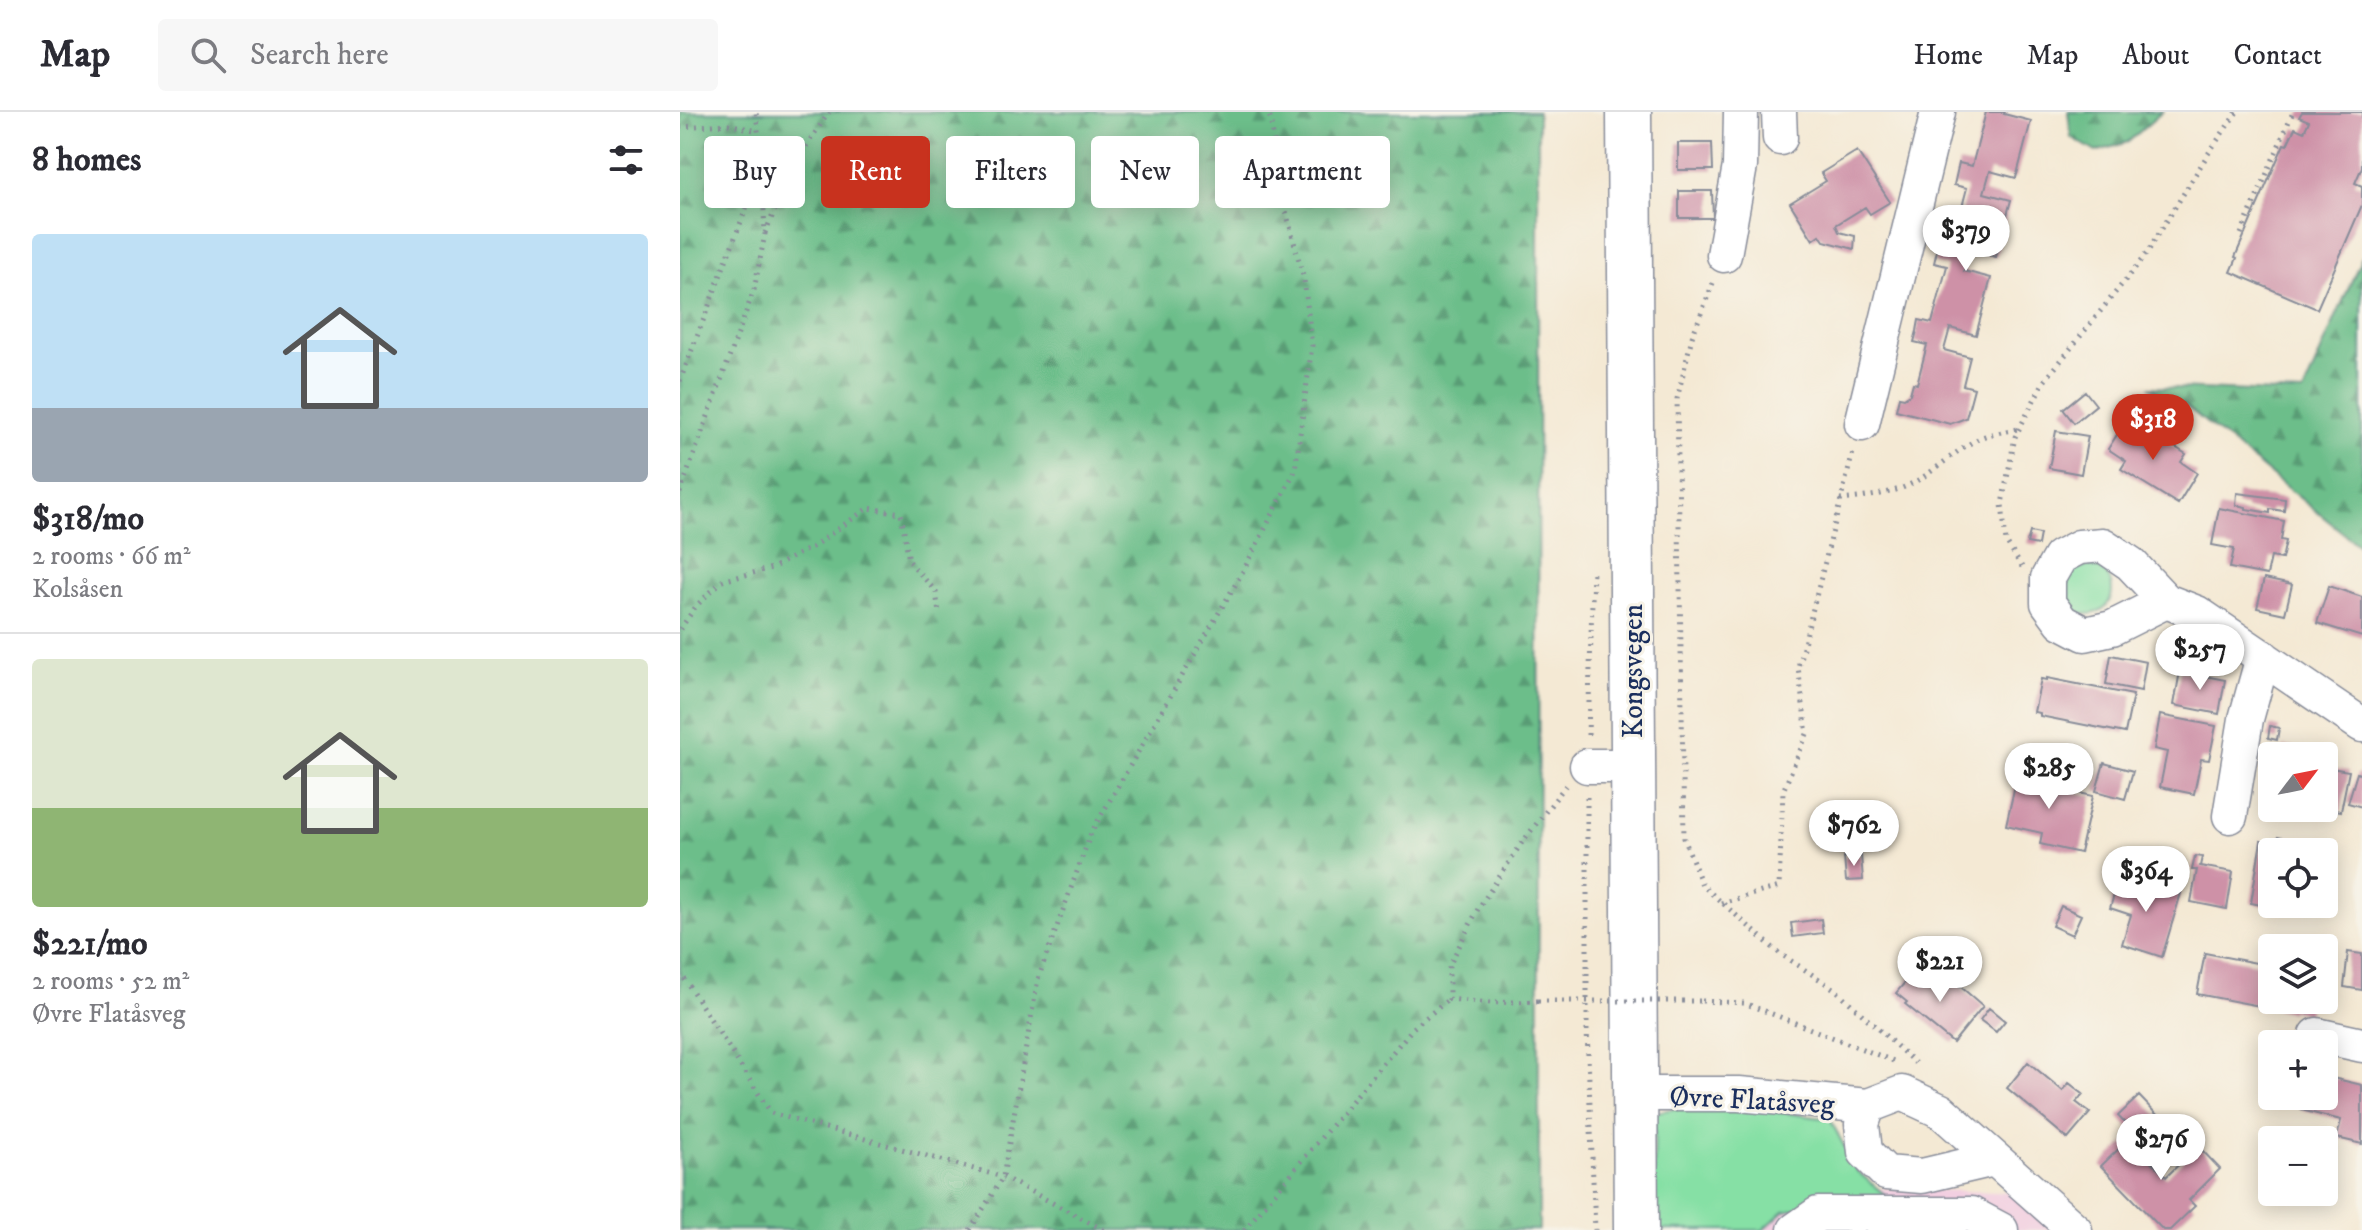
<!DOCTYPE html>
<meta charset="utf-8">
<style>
body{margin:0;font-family:"IM FELL DW Pica",serif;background:#f7f7f7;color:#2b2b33;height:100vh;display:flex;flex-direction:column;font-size:30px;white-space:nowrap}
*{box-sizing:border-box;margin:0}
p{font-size:26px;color:#7c7c81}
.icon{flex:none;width:44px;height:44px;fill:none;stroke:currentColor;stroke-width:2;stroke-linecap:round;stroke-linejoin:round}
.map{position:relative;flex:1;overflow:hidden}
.details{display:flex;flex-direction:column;background:#fff;width:680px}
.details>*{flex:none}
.top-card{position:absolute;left:24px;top:24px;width:760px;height:72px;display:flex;gap:16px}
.needle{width:52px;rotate:58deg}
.buttons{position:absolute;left:1578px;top:630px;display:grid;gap:16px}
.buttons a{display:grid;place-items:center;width:80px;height:80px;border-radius:8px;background:#fff;box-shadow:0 4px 20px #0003;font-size:40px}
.price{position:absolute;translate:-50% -68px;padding:0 18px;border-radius:28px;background:#fff;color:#222;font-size:26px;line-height:52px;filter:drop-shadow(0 2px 4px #0008)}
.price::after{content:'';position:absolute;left:50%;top:48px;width:24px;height:18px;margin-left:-12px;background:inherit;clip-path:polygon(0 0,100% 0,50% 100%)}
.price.selected{background:#c8321e;color:#fff}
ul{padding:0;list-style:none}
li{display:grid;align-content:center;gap:16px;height:424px;padding:0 32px}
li+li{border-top:2px solid #e1e1e2}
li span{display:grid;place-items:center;height:248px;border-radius:8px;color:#555}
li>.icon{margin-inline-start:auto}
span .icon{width:144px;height:144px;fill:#fffc;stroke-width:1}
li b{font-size:34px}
h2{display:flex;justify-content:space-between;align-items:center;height:96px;padding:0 32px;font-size:34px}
.chip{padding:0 28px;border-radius:8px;background:#fff;box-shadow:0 4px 20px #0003;font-size:28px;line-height:72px}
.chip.selected{background:#c8321e;color:#fff}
header{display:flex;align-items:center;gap:48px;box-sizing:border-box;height:112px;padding:0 40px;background:#fff;border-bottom:2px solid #e1e1e2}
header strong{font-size:38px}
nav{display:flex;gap:44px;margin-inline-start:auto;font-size:28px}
.search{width:560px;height:72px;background:#f7f7f7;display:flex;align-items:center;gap:20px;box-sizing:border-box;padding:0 28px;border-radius:8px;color:#7c7c81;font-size:30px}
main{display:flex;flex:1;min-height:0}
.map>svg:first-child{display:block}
</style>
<header>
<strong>Map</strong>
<div class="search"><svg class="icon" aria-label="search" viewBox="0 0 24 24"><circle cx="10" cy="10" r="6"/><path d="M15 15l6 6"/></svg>Search here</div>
<nav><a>Home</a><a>Map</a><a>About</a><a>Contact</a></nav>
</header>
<main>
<section class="details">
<h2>8 homes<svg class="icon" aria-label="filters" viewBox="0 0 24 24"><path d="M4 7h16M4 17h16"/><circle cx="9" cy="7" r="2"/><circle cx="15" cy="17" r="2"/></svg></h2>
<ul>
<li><span style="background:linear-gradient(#bfe0f5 70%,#9aa5b1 0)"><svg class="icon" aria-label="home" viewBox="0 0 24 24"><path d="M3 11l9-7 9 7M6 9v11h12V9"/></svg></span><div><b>$318/mo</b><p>2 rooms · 66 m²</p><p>Kolsåsen</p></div></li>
<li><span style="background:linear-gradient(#dfe7d0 60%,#8fb573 0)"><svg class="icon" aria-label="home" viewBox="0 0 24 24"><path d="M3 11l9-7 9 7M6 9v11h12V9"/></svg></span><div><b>$221/mo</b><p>2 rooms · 52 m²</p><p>Øvre Flatåsveg</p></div></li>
</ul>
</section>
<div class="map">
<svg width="1682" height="1118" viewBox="0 0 1682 1118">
<defs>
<pattern id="forest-firs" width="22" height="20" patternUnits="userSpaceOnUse" patternTransform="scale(2)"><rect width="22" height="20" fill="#6cbe8a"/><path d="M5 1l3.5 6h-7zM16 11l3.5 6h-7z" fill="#589b74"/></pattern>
</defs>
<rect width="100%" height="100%" fill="#f7f3e8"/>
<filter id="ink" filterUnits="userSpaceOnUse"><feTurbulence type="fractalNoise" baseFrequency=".0125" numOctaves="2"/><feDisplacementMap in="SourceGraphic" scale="16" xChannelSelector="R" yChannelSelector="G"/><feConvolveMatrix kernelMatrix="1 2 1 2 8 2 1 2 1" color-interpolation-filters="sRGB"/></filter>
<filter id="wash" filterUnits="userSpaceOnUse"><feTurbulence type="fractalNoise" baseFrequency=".006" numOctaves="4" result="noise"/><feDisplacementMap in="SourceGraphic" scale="32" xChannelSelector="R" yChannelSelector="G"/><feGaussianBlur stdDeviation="1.8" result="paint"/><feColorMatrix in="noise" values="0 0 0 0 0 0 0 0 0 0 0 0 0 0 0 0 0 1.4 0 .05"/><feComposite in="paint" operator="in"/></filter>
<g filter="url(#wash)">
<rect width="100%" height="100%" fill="#f4e9d4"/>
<path fill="#f2cfe1" d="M1071 1072 1345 1081 1371 1118H1069Z"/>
<path fill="#86e0a5" stroke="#508882" stroke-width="2" d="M1384 478a24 24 0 1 1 48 0a24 24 0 1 1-48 0Z
M1030 991 1150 1007 1177 1059 1204 1082 1203 1090 1146 1092 1104 1099 1083 1118H973L975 1000Z"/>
<path fill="url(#forest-firs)" stroke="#447674" stroke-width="2" d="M0 0H858L859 1118H0Z
M1388 0H1482L1448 30 1416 40 1391 25Z
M1682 145V436L1503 292 1469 275 1623 281Z"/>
<g id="blocks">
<path fill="#ce91a7" d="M1306 0H1325L1324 2 1351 9 1336 66 1310 59 1304 81 1331 88 1316 145 1290 138 1287 148 1284 159 1311 166 1296 223 1270 216 1264 238 1290 245 1283 273 1294 276 1286 306 1270 312 1216 298 1219 285 1224 286 1230 282 1233 271 1237 272 1247 233 1234 230 1237 219 1239 208 1252 211 1267 154 1254 151 1259 130 1272 133 1287 76 1274 73 1279 51 1292 54Z
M1622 0H1682V55L1675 71 1682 74V93L1637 197 1551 160 1557 146 1555 145 1604 32 1607 33 1615 16 1624 20 1629 9 1619 5Z
M998 31H1032L1033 58H998Z
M1177 39 1210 90 1190 102 1185 95 1156 113 1159 120 1175 124 1174 137 1144 129 1140 123 1133 128 1110 91 1146 69 1141 61Z
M999 79H1032L1033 106H999Z
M1405 279 1416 293 1394 311 1383 297Z
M1445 310 1477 329 1479 325 1506 342 1501 350 1517 361 1498 392 1441 357 1446 349 1428 337Z
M1376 319 1408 324 1401 362 1369 356Z
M1557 381 1605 387 1604 399 1590 397V401L1566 397V395L1556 393Z
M1539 396 1604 409 1601 428 1606 429 1602 447 1591 445 1587 463 1550 456 1554 437 1532 433Z
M1350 420 1360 422 1358 433 1347 431Z
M1584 467 1612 473 1605 502 1577 496Z
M1649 474 1682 485V525L1637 511Z
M1431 543 1466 550 1461 579 1426 572Z
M1500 559 1545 568 1539 602 1494 593Z
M1367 566 1453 583 1445 621 1360 604V601L1354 600 1361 567 1367 568Z
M1480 603 1536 614 1529 648 1521 647 1514 682 1480 675 1487 640 1474 637Z
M1590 614 1599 616 1597 628 1588 626Z
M1604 634 1649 643V644H1602Z
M1424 651 1453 659 1445 687 1416 679Z
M1644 655 1669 659 1661 699 1644 696Z
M1339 656 1379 665 1376 676 1413 684 1400 741 1360 732 1362 721 1326 713Z
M1677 661 1682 663V695L1668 691Z
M1598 725 1620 730 1619 737 1628 739 1592 740V792H1611L1610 799 1571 791 1581 729 1597 732Z
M1181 743 1183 768 1166 769 1164 745Z
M1515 744 1522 745 1520 754 1553 760 1547 797 1511 790 1517 758H1512Z
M1440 763 1501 781 1482 845 1442 832 1451 803 1430 796Z
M1381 794 1401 803 1392 823 1372 814Z
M1141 807 1143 821 1113 825 1111 811Z
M1668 840 1682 842V878L1664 875Z
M1525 841 1592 854V888H1631L1628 901 1611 898V900L1517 882Z
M1236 857 1260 876 1266 869 1271 873 1274 869 1303 894 1273 931 1225 892 1227 890 1216 881Z
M1309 896 1325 909 1316 920 1300 908Z
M1348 950 1383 979 1389 971 1403 982 1396 990 1410 1001 1388 1027 1327 976Z
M1644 964 1682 973V1032L1657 1026 1661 1008 1621 998 1624 984H1644Z
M1459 984 1481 1007 1460 1027 1438 1004Z
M1449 1027 1486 1065 1518 1034 1540 1057 1509 1088 1515 1094 1490 1118H1483L1421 1054Z"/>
</g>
</g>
<g filter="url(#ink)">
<use href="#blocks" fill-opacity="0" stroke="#888c99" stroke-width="2"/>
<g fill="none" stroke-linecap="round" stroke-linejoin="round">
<g stroke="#888c99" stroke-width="37">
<path id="minor" d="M1099 0 1100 26
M1044 143 1060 54 1061 0
M1182 312 1258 0
M1486 489 1432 516 1405 522 1382 510 1368 491V466L1380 445 1399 435 1423 433 1451 452 1486 489 1517 501 1682 613
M907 654H952
M1550 704 1566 607 1583 545
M1637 923 1682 933
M956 982H1059L1188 994 1222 981 1261 999 1395 1118
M1188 994 1182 1012 1185 1040 1206 1061 1242 1064 1314 1047
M1115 1118 1138 1102H1291L1321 1118"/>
</g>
<g stroke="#888c99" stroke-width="47">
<path id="major" d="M949 0 956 1118"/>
</g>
<path stroke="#888c99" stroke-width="5" stroke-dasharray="2 6" stroke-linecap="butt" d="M0 15 48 12 78 19
M85 121 117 48 149 0
M1561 122 1613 0
M1033 171 1012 225 997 287 1004 726 1022 773 1099 841 1156 878 1235 951
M0 269 82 55 99 54 117 48
M0 381 74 178 85 122 82 55 76 0
M1160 388C1181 386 1203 383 1222 376 1250 365 1270 342 1296 328 1309 321 1324 320 1338 317
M1342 455 1326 430 1322 392 1335 325 1363 271 1467 141 1528 42 1557 0
M0 517 17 493 42 469 92 456 132 435 188 396 221 401 229 449 256 480 259 501
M908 623 913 457
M907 685V918L915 1118
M1041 791 1099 775 1103 679 1127 622 1118 555 1173 340
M0 860 91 1001 323 1065 424 1118
M858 889 811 891 769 887V854L798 797 841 732 886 673
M1022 889 1064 891 1216 950
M290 1118 323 1065 358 867 411 721 562 461 615 359 632 234 624 168 606 99 589 0
M564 1118 733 916 769 887"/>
<use href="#minor" stroke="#fff" stroke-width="34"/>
<use href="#major" stroke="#fff" stroke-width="44"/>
<path stroke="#888c99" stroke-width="5" stroke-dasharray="2 6" stroke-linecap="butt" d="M858 889H1022"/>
</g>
</g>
<g text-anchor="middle" stroke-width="6" stroke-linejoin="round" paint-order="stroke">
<g font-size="28" fill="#1b2f5e" stroke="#f7f3e8">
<text transform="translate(952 559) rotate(-90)" y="10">Kongsvegen</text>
<text transform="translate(1072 987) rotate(3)" y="10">Øvre Flatåsveg</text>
</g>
</g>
</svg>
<div class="buttons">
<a><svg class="needle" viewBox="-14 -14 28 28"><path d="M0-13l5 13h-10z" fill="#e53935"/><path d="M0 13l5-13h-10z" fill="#7c7c81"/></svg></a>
<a><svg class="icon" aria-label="locate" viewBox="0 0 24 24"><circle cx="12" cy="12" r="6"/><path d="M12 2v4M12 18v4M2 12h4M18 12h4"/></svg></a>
<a><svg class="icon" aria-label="layers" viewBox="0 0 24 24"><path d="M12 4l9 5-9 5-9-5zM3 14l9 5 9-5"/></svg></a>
<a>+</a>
<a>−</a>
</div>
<b class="price" style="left:1286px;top:161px">$379</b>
<b class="price selected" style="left:1473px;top:350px">$318</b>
<b class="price" style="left:1520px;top:580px">$257</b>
<b class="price" style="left:1369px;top:699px">$285</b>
<b class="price" style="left:1174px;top:756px">$762</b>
<b class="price" style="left:1466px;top:802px">$364</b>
<b class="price" style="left:1260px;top:892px">$221</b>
<b class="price" style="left:1481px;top:1070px">$276</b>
<div class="top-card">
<a class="chip">Buy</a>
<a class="chip selected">Rent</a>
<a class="chip">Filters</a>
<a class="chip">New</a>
<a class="chip">Apartment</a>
</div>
</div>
</main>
